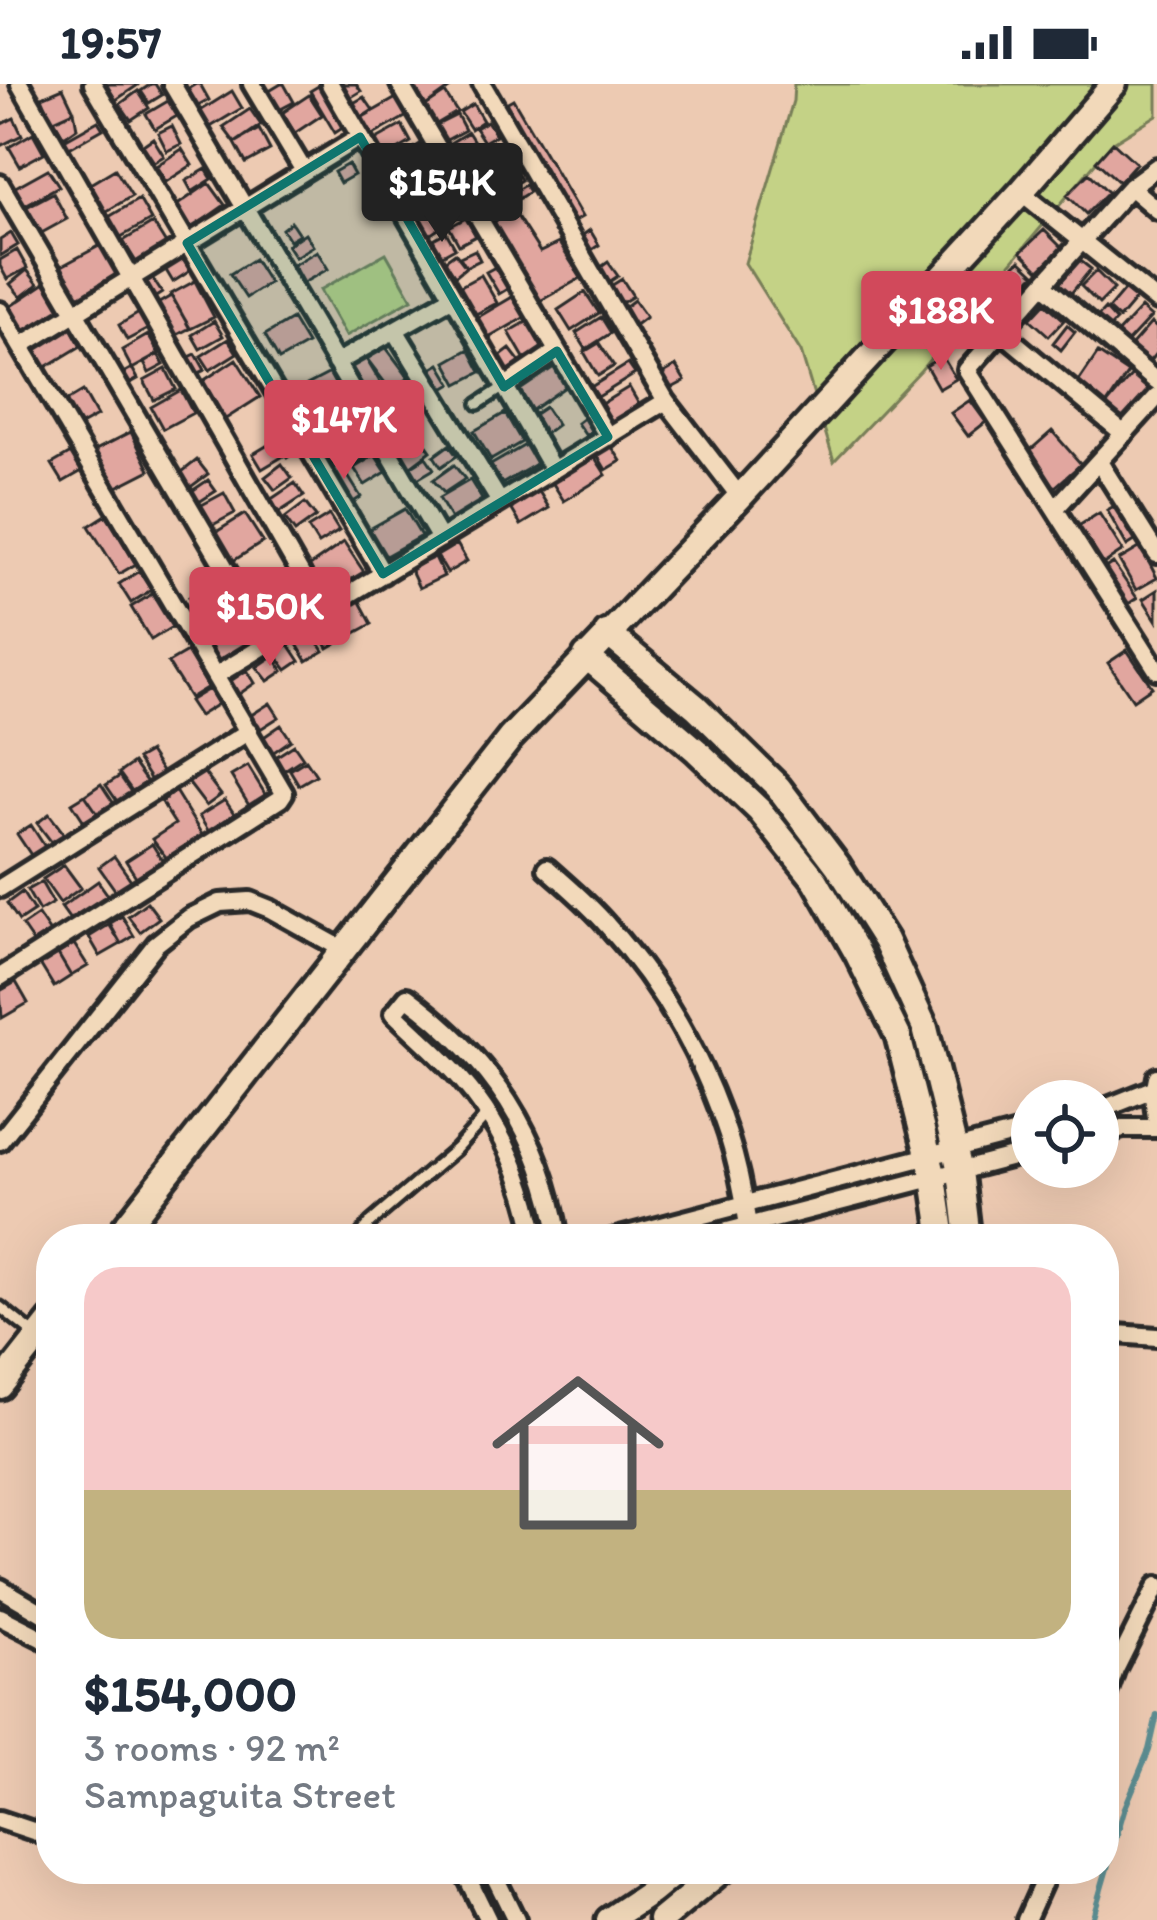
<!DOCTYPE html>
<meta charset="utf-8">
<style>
body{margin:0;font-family:Itim,sans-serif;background:#f6f6f7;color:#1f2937;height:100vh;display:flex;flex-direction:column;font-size:45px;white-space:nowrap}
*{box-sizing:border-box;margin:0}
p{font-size:39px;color:#747a83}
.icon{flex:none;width:66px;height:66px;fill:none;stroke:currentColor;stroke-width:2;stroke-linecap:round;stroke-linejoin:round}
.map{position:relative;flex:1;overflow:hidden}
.panel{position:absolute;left:36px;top:1140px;width:1083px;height:660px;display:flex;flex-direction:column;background:#fff;border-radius:48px;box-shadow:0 12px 48px #0002}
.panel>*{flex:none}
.controls{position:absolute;left:1011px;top:996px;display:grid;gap:24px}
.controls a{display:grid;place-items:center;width:108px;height:108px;border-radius:50%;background:#fff;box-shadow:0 12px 48px #0002;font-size:60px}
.price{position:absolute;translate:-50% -102px;padding:0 27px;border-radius:12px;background:#d1495b;color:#fff;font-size:39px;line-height:78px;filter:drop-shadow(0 3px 6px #0008)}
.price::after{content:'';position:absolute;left:50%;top:72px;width:36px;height:27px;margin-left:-18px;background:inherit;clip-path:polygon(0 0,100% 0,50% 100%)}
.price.current{background:#222;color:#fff}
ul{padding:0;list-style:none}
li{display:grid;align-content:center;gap:24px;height:636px;padding:0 48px}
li+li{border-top:3px solid #e0e1e3}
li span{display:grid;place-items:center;height:372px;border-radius:36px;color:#555}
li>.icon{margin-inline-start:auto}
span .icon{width:216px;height:216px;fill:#fffc;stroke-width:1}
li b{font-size:51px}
.status{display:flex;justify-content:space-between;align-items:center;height:84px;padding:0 60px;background:#fff;direction:ltr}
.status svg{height:33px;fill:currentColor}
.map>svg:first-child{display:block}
</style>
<div class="status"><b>19:57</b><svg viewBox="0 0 49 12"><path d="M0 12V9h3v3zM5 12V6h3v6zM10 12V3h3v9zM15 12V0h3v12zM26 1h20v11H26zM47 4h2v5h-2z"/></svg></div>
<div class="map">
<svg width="1157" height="1836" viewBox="0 0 1157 1836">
<rect width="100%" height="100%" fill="#edcab2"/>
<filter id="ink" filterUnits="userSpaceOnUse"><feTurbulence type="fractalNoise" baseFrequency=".00833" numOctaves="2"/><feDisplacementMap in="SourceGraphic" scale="24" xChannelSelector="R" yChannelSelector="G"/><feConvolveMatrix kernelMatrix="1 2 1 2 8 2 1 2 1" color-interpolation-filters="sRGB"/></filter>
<g filter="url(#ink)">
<path fill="#c4d286" stroke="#787e58" stroke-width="3" d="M794 0H1157V31L1112 59 921 286 834 377 801 268 745 179 793 17Z
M386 169 412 215 346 252 320 206Z"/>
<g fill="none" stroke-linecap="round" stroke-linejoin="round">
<path stroke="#5c8d91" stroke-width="6" d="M1092 1836 1124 1726 1149 1666 1157 1631"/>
</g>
<path fill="#e1a69f" stroke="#2b2b2b" stroke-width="3" d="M105 0H138V1L116 16Z
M151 0H155L162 11 149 19 141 7Z
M196 0H200L209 16 191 26 181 9Z
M281 0H284L294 18 277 27 266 9Z
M332 0H356L361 7 343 18Z
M417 0H456L424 23 411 5Z
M320 1 344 43 335 49 310 7Z
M63 4 74 27 52 37 42 13Z
M138 7 149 24 131 36 120 20Z
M232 7 242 24 207 45 197 29Z
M445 9 457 28 435 41 424 23Z
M309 11 322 31 295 49 282 29Z
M364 13 373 26 356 37 348 22Z
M398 13 409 31 366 55 356 37Z
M513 15 582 133 566 142 497 24Z
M168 17 177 32 155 45 146 30Z
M473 20 483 37 471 45 460 28Z
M250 25 261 41 235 59 223 43Z
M74 27 77 44 64 53 54 36Z
M457 31 465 46 443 58 435 42Z
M14 34 22 51 0 62V41Z
M98 37 103 45 64 67 59 59Z
M487 37 496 51 484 58 475 44Z
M402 41 411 58 381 76 371 58Z
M172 42 181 60 167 67 158 49Z
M259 45 270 66 246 79 235 59Z
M468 48 480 67 459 80 447 61Z
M33 49 44 69 20 82 9 63Z
M153 54 164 72 154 78 143 61Z
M1113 58 1136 79 1119 98 1096 77Z
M499 59 509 76 488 88 478 71Z
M420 60 427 70 412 80 405 70Z
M182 65 192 81 166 98 156 82Z
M398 71 407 83 391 96 382 84Z
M510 78 521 96 499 110 488 92Z
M348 80 354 91 340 99 334 88Z
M423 80 434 99 407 115 396 96Z
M48 85 59 102 20 124 10 106Z
M115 85 132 112 102 130 85 103Z
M206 85 212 95 192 108 186 97Z
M480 88 488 100 473 110 465 98Z
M1089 89 1108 108 1086 130 1067 111Z
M446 97 452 108 439 114 433 103Z
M209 99 225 121 191 145 176 122Z
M525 101 529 108 513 118 509 110Z
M426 106 436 119 413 135 404 121Z
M53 109 67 135 36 152 21 126Z
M139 115 151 136 119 154 107 134Z
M453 115 461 132 445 140 436 124Z
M432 125 443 142 428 152 417 136Z
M513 126 540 168 559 159 581 194 540 217 491 140Z
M466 134 476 152 459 161 449 143Z
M291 138 299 150 289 156 282 145Z
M153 139 168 163 138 181 123 157Z
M590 146 599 161 587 169 577 155Z
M1044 146 1062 164 1039 186 1021 168Z
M446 148 455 164 437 174 428 158Z
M11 149 18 161 0 172V156Z
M305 149 313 162 295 173 287 161Z
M101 161 121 197 81 219 60 183Z
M17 166 27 184 7 195 0 182V176Z
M475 166 480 176 466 183 460 173Z
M317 167 328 185 303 199 293 181Z
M455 169 466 183 455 192 444 177Z
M181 172 190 187 173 198 164 183Z
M1077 174 1091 185 1064 218 1050 206Z
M254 175 269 199 246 214 230 190Z
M1020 176 1035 190 1019 206 1004 192Z
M608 178 618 192 606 200 597 186Z
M499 181 512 202 499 210 486 188Z
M27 186 38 200 21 213 10 200Z
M1096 187 1114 205 1099 220 1081 202Z
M149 189 162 209 151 216 138 196Z
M481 191 497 219 472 232 457 204Z
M622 195 633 212 617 222 606 205Z
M195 197 214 233 190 245 171 210Z
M45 199 65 228 27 253 8 224Z
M1125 205 1136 215 1119 235 1108 225Z
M585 208 599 229 571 247 558 226Z
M171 212 190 244 173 253 154 222Z
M514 212 527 232 487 255 475 235Z
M634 216 646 233 630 245 618 228Z
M1045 219 1064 236 1049 252 1030 235Z
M1141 224 1151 233 1124 262 1114 253Z
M1105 225 1116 237 1104 249 1093 238Z
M139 229 148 245 127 256 119 241Z
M601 233 611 249 586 265 576 249Z
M292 235 307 260 279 276 265 251Z
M214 237 223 252 200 265 192 251Z
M528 237 547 268 527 279 509 248Z
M1151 239 1157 244V268L1149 278 1131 262Z
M1067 241 1075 248 1061 266 1053 259Z
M70 242 81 262 43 285 31 265Z
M148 251 159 270 132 285 122 266Z
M228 255 237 269 210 286 201 272Z
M599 259 614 282 598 292 584 268Z
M385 262 409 294 391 307 367 275Z
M469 265 481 288 458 300 446 278Z
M510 265 524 283 508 296 493 278Z
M1098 269 1128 289 1105 323 1075 303Z
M158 270 164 281 149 289 144 279Z
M196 270 205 286 194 291 185 275Z
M942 272 956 295 939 305 926 282Z
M365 273 389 313 372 323 348 283Z
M236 275 260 313 224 336 200 299Z
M552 278 568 301 531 327 515 304Z
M440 280 452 300 435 310 423 290Z
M628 280 635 290 598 313 591 303Z
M676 282 685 297 670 305 662 290Z
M132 284 138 295 122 304 116 293Z
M166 285 176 305 154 316 144 297Z
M330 289 341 312 318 324 307 301Z
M1132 291 1150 306 1123 339 1105 323Z
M629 303 640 322 610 340 598 322Z
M181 306 193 329 163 345 151 323Z
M83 307 97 332 77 343 63 319Z
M304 313 312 327 298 335 290 321Z
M389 313 399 329 382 339 372 323Z
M970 316 986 338 968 352 951 329Z
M545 323 557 341 542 352 530 333Z
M505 329 522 358 491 376 474 347Z
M586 332 596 345 586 352 577 339Z
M410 334 418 349 394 362 386 347Z
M354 345 370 371 349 384 333 358Z
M1052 347 1081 380 1055 403 1026 370Z
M131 348 150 386 111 406 92 368Z
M418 349 431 367 407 385 394 367Z
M283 353 294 369 287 374 276 358Z
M273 358 282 373 262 385 253 370Z
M527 360 538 379 500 401 489 382Z
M610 360 621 377 606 386 596 369Z
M449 361 457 372 441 383 434 372Z
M71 369 82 387 63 398 52 380Z
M592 369 606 391 564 417 550 395Z
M375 371 386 388 365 401 354 384Z
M426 373 434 385 414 397 407 385Z
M197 376 208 390 188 405 178 391Z
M338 376 361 413 349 421 326 384Z
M282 380 292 394 275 406 265 393Z
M454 381 465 395 444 409 433 396Z
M208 396 216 407 196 420 189 409Z
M470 396 483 417 451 435 439 414Z
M295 399 304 412 278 429 270 416Z
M537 404 549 424 521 441 509 421Z
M224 409 235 429 209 443 198 423Z
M305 419 316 433 295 448 285 434Z
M1118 420 1138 455 1127 462 1107 426Z
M405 425 421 452 382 474 366 447Z
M1099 429 1123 467 1102 481 1077 443Z
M245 430 263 458 230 479 213 450Z
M106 431 136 480 119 490 89 442Z
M329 431 339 447 318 460 308 444Z
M344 458 366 491 329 517 307 484Z
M457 460 467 477 447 489 437 472Z
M1141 463 1157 494 1136 506 1119 476Z
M435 473 444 492 419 504 410 485Z
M1113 479 1137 514 1124 523 1099 488Z
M139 487 151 506 131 519 119 500Z
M213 499 223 515 198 529 189 513Z
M297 503 307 520 285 533 275 516Z
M1157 506V537L1143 515Z
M152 510 172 543 151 556 131 523Z
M359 516 372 540 348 553 335 530Z
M232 522 238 532 214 548 207 538Z
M331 538 342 556 328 564 318 546Z
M242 540 254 564 215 584 203 561Z
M311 547 324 567 307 577 295 557Z
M288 559 300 577 287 586 274 569Z
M1127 566 1152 603 1133 616 1108 579Z
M187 568 208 603 190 614 168 579Z
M273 572 283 587 268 597 257 583Z
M247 586 255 599 235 613 226 600Z
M209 605 218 620 199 632 189 617Z
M270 619 279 633 254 649 245 635Z
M281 641 291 656 268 672 258 657Z
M294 661 303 674 283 687 274 674Z
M149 668 164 691 152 698 137 675Z
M306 676 316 691 299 701 290 686Z
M133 679 151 704 137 714 119 689Z
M199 682 221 711 206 722 184 693Z
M248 682 267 713 250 723 231 692Z
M120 692 133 711 119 720 106 701Z
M101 700 116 723 100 733 85 711Z
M175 707 204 754 168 776 152 755 175 740 161 718Z
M85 711 100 733 87 742 72 719Z
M225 716 235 731 209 748 199 732Z
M49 730 68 755 56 764 37 739Z
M31 741 49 769 35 777 17 750Z
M152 760 164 779 138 796 126 777Z
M114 772 133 799 118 810 99 783Z
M64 781 81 804 60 819 43 795Z
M98 797 110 814 73 840 61 823Z
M41 798 53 819 39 827 27 806Z
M22 808 34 827 19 837 7 819Z
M147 818 159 834 140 848 128 832Z
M38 831 53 853 37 864 22 842Z
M122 832 134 852 121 860 109 840Z
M110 840 121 860 100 872 89 853Z
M74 860 88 882 71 892 58 870Z
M58 870 71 892 54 903 40 880Z
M16 898 28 919 2 934 0 907Z"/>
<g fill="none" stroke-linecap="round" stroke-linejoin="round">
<g stroke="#2b2b2b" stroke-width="18">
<path id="lane" d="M478 320 504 303
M357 1155 371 1138 456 1065 488 1030
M0 1223 34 1250"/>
</g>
<g stroke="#2b2b2b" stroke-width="26">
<path id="street" d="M20 0 322 527
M93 0 383 490
M172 0 440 455
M252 0 304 87
M330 0 553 386
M400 0 608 353
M482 0 666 317 740 413
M1157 83 1130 103 967 286 1157 586
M0 100 269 559
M1130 103 1157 126
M1021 108 1157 217
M1044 201 1157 298
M0 227 284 709 280 715 0 893
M395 246 500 418
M1002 248 1124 350
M21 262 360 53
M336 279 453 213
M504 303 557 267
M1099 378 1157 470
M1055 425 1157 313
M215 592 666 317
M547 784C567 802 589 820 607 841 684 926 739 1040 749 1155
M0 804 249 647
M1157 993 1153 1013 1157 1040
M1098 1027 1153 1005
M1098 1051 1123 1044H1157
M0 1057 156 860 189 834 220 819 250 817 270 825 344 866
M536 1155C525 1096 501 1040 461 995 440 971 416 951 394 929L407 913C491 975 542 1050 559 1155
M612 1155 1032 1045
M697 1155 1032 1068
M1104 1249 1157 1253
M0 1504 51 1534
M0 1533 51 1559
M1104 1618 1115 1586 1157 1502
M0 1736 51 1753
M463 1785 488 1836
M491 1785 516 1836
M1026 1836 1049 1785"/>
</g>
<g stroke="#2b2b2b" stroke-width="33">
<path id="secondary" d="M607 549 696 623 778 703 838 782 885 856 925 944 960 1087 968 1155
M586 572 697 667 759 726 816 797 857 869 898 952 934 1094 943 1155
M116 1155 511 653 740 413 1021 108 1114 0
M0 1302 51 1237
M609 1836 651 1808 679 1785
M661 1836 723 1785"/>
</g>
<use href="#lane" stroke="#f2d9ba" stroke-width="9"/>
<use href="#street" stroke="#f2d9ba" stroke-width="16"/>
<use href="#secondary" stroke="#f2d9ba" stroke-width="24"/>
</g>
</g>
<path fill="#0f766e" fill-opacity="0.2" stroke="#0f766e" stroke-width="9" stroke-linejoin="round" d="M360 53 504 303 557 267 608 353 383 490 187 159Z"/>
</svg>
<div class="controls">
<a><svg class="icon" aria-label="locate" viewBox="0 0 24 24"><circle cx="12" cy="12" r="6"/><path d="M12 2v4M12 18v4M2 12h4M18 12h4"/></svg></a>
</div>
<b class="price current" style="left:442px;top:161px">$154K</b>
<b class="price" style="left:941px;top:289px">$188K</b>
<b class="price" style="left:344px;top:398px">$147K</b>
<b class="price" style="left:270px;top:585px">$150K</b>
<section class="panel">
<ul>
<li><span style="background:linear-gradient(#f6c9c9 60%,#c2b280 0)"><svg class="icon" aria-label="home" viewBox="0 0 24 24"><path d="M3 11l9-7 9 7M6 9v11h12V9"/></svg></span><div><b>$154,000</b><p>3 rooms · 92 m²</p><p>Sampaguita Street</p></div></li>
</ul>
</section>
</div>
